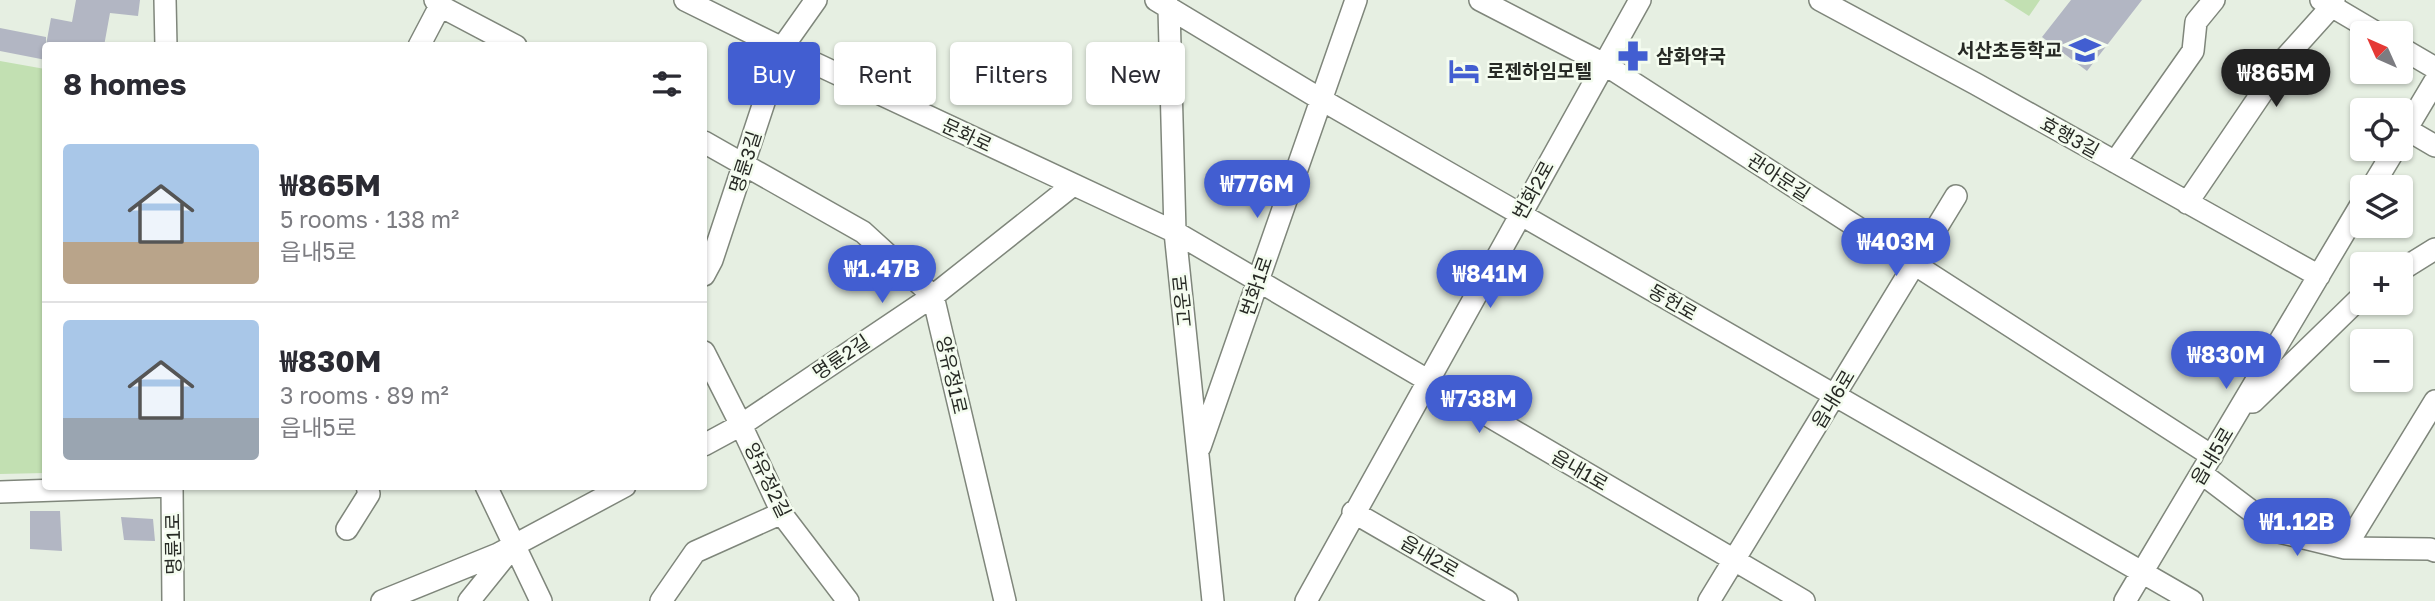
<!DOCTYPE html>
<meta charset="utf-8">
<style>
body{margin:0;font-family:"Golos Text","Noto Sans KR",sans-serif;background:#f7f7f7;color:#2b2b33;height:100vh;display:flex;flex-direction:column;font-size:26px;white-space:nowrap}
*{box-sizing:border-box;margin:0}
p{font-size:23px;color:#7c7c81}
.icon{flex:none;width:38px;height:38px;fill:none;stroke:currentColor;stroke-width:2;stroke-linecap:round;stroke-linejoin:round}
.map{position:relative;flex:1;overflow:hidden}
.drawer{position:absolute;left:42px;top:42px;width:665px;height:448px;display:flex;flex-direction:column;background:#fff;border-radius:7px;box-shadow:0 2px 5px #0004}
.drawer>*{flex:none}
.guide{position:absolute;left:728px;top:42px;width:665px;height:63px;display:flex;gap:14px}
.needle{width:46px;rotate:315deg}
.buttons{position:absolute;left:2350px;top:21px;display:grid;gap:14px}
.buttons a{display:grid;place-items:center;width:63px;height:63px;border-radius:7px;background:#fff;box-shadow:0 2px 5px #0004;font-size:35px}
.price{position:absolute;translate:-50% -60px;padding:0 16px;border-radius:24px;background:#425ed1;color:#fff;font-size:23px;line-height:46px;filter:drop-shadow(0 2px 4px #0008)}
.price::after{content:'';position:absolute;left:50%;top:42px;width:21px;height:16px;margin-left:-10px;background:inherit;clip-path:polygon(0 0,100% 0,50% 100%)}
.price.current{background:#222;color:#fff}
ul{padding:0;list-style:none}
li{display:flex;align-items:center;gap:21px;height:175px;padding:0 21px}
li+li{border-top:2px solid #e1e1e2}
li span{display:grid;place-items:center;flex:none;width:196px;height:140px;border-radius:7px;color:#555}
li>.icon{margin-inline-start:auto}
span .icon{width:84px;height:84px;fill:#fffc;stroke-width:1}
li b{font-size:30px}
h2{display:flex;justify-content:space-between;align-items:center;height:84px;padding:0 21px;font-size:30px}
.chip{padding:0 24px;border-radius:7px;background:#fff;box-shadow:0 2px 5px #0004;font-size:24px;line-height:63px}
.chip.current{background:#425ed1;color:#fff}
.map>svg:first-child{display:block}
</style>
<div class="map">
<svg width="2435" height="601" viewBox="0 0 2435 601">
<rect width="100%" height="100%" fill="#e6efe2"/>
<path fill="#c2e0b2" d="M2004 0H2040L2029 16Z
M0 61 45 69V473L0 474Z"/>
<path fill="#b2b6c3" d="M76 0H140L138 16 110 13 104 46H46V60L0 51V28L46 37V45L51 18 72 22Z
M2071 0H2142L2087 71 2042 37Z
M30 511H60L62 551 30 549Z
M121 517 153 519 155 541 124 540Z"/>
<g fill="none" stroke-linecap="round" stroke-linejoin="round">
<g stroke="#7f867b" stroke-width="24">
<path id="minor" d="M165 0 166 46
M435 0 440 6 516 46
M685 0 782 48 1175 232 1804 601
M1156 0 1322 100 2192 601
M1166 0 1169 9 1175 232 1213 601
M1480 0 1604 64 2212 456
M1820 0 1976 84 2319 276
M2321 0 2377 33
M419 46 440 6
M2401 48 2435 68
M2406 129 2435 146
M2401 138 2435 81
M704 142 863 232 933 296 1005 601
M2115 162 2193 51 2196 22 2214 0
M2372 187 2395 149
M2187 203 2287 56 2332 6 2334 0
M2401 270 2435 249
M704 275 712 260 782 48 816 0
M704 352 741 425 784 517 848 601
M2253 402 2362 296
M704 445 741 425 933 296 1073 185
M1200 447 1356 0
M2201 473 2279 532 2345 548 2430 549 2435 551
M486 486 541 601
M0 492 172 486 173 601
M1353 512 1507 601
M347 529 369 494 367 486
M2345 548 2435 401
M382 601 498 554 625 486
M469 601 510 550
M661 601 695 552 782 513
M1306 601 1640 0
M1709 601 1956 196
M2125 601 2362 203"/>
</g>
<use href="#minor" stroke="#fff" stroke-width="21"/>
</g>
<defs>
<g id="school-bare" transform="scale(2.415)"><path d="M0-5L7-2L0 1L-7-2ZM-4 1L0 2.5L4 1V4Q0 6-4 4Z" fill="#425ed1" stroke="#f4fcef" stroke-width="2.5" paint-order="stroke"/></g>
<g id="pharmacy-bare" transform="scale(2.415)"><path d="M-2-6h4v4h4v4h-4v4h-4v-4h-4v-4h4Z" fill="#425ed1" stroke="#f4fcef" stroke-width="2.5" paint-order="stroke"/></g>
<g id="hotel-bare" transform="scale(2.415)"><path d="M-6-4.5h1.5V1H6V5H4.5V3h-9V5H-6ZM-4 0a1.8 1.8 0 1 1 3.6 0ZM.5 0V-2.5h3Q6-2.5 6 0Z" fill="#425ed1" stroke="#f4fcef" stroke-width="2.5" paint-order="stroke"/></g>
</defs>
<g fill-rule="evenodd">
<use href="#school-bare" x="2085" y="50"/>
<use href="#pharmacy-bare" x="1633" y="56"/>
<use href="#hotel-bare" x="1464" y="71"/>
</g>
<g text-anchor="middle" stroke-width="5" stroke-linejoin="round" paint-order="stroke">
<g font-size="19" font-weight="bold" fill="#272a25" stroke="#f4fcef" text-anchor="start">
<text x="2062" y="57" text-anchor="end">서산초등학교</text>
<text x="1656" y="63">삼화약국</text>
<text x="1487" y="78">로젠하임모텔</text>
</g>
<g font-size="19" fill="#272a25" stroke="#f4fcef">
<text transform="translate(967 135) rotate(25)" y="7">문화로</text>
<text transform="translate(2070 137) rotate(29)" y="7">효행3길</text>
<text transform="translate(745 162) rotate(-72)" y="7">명륜3길</text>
<text transform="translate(1779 177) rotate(33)" y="7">관아문길</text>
<text transform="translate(1533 190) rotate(-61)" y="7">번화2로</text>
<text transform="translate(1256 286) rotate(-71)" y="7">번화1로</text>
<text transform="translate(1182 301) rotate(-96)" y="7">고운로</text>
<text transform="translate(1673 302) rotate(30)" y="7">동헌로</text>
<text transform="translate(841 357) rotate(-34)" y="7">명륜2길</text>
<text transform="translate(952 375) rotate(77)" y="7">양유정1로</text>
<text transform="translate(1833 399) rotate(-59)" y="7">읍내6로</text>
<text transform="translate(2212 456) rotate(-59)" y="7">읍내5로</text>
<text transform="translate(1580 470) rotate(30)" y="7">읍내1로</text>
<text transform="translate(768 480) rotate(64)" y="7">양유정2길</text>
<text transform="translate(173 544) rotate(-91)" y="7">명륜1로</text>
<text transform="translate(1430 556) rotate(30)" y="7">읍내2로</text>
</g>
</g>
</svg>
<div class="buttons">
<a><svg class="needle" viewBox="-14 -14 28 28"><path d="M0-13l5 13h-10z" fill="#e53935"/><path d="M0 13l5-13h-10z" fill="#7c7c81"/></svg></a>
<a><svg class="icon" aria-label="locate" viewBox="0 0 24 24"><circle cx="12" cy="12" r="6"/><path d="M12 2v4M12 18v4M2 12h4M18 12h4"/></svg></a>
<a><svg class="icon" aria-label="layers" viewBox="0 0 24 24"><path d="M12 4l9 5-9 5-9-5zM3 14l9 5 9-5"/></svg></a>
<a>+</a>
<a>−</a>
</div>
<b class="price current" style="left:2276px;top:109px">₩865M</b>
<b class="price" style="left:1257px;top:220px">₩776M</b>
<b class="price" style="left:1896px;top:278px">₩403M</b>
<b class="price" style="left:882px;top:305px">₩1.47B</b>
<b class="price" style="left:1490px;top:310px">₩841M</b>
<b class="price" style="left:2226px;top:391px">₩830M</b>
<b class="price" style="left:1479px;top:435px">₩738M</b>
<b class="price" style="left:2297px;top:558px">₩1.12B</b>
<div class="guide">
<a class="chip current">Buy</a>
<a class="chip">Rent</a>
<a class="chip">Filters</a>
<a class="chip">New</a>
</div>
<section class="drawer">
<h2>8 homes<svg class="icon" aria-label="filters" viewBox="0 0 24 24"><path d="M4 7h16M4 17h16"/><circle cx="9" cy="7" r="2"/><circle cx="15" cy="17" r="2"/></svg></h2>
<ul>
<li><span style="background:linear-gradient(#a9c7e8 70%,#b9a48a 0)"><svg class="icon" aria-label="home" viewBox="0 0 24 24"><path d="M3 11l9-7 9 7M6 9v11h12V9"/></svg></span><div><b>₩865M</b><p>5 rooms · 138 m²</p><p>읍내5로</p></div></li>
<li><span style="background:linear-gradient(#a9c7e8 70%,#9aa5b1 0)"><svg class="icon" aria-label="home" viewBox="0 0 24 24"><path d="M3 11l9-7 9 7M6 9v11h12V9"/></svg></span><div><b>₩830M</b><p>3 rooms · 89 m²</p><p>읍내5로</p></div></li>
</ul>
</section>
</div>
